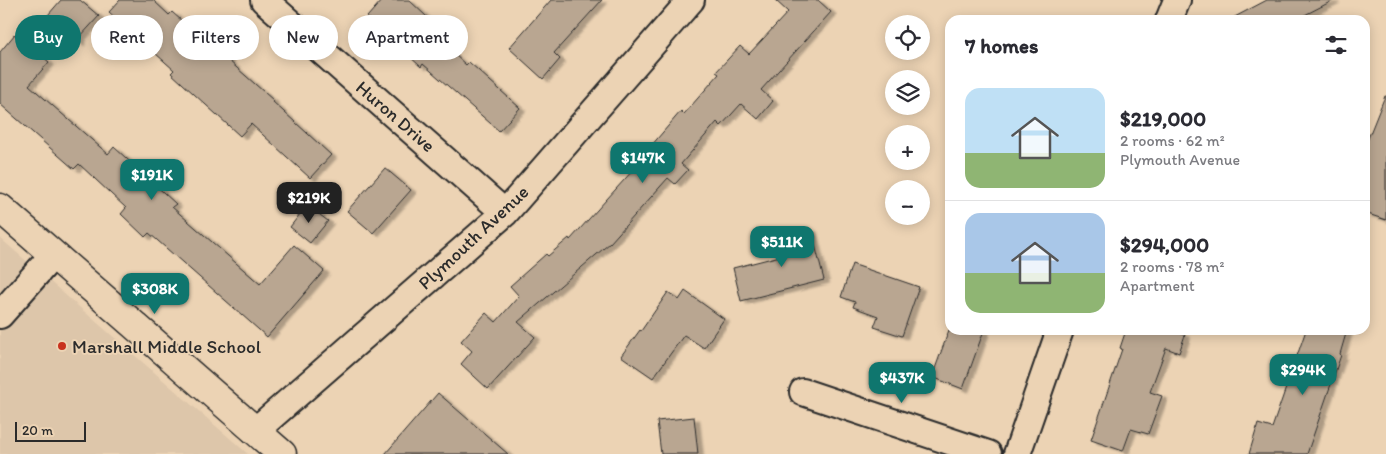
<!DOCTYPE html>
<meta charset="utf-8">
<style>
body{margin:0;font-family:Itim,sans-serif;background:#f7f7f7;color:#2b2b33;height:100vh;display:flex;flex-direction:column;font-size:19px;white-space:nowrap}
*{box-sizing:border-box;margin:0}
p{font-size:16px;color:#7c7c81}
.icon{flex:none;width:28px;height:28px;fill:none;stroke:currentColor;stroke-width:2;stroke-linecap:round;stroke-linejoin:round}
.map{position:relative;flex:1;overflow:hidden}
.sheet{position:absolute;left:945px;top:15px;width:425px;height:320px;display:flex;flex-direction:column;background:#fff;border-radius:15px;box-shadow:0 2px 12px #0003}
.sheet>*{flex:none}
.hud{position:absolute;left:15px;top:15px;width:475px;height:45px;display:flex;gap:10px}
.controls{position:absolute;left:885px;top:15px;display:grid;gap:10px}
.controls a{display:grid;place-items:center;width:45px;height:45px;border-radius:50%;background:#fff;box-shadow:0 2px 12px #0003;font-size:25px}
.scale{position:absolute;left:15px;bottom:12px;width:71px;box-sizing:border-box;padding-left:5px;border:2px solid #2b2b2b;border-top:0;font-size:14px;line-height:18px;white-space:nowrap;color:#2b2b2b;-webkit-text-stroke:4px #ecd3b4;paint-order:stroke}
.price{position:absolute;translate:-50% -42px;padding:0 11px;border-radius:10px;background:#0f766e;color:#fff;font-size:16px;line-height:32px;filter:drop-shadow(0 1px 2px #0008)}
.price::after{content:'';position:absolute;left:50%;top:30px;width:15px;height:11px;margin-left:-8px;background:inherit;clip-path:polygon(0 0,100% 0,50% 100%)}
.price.selected{background:#222;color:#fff}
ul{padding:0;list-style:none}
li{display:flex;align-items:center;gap:15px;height:125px;padding:0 20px}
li+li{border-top:1px solid #e1e1e2}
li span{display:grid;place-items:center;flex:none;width:140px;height:100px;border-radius:15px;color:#555}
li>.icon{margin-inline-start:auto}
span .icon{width:60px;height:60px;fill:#fffc;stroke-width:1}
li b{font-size:21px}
h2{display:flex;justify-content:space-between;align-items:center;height:60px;padding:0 20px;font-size:21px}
.pill{padding:0 18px;border-radius:22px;background:#fff;box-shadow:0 2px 12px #0003;font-size:18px;line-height:45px}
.pill.selected{background:#0f766e;color:#fff}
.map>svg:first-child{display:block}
</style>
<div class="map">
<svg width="1386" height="454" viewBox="0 0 1386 454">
<defs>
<filter id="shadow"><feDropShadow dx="5.5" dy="3" stdDeviation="1" flood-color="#0004"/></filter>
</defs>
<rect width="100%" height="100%" fill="#ecd3b4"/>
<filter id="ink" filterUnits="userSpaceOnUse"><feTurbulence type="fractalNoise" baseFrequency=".02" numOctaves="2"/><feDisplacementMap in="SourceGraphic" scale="10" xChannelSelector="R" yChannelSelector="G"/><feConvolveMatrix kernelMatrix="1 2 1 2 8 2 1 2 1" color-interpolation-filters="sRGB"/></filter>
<g filter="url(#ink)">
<path fill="#ddc6aa" d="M0 238 248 454H0Z"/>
<path fill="#b9a691" stroke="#2b2b2b" filter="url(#shadow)" d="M61 0H80L99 16 79 38V43L48 15Z
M120 0H153L169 15 172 12 202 39 205 36 229 58 228 60 273 100 272 101 331 155 310 178 251 124 240 136 171 73 174 70 109 12Z
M382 0H409L427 17 420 23 466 65 469 62 520 108 499 131 423 64 421 67 367 17Z
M551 0H602L554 53 560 59 543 79 509 48Z
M775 0H818L831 12 761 90 773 101 758 119 741 104 721 126 717 122 681 164 688 170 675 184 668 178 610 243 518 322 535 337 488 389 461 364 472 351 461 341 486 313 496 322 519 296 510 286 546 254 548 256 569 238 570 240 634 169 633 167 681 111 684 114 719 74 716 72 740 46 749 54 788 12Z
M1267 0H1334L1295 20H1229Z
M15 34 49 62 29 85 108 154 114 147 176 204 172 207 260 284 294 245 324 271 267 337 149 233 145 237 121 214 126 208 79 164 74 169 0 104V52Z
M1385 96H1386V220L1365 213V146Z
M385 168 411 190 373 233 347 211Z
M307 205 328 221 310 243 290 227Z
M811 229 824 280 741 301 733 268 780 256 776 238Z
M852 264 919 287 902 336 874 327 878 316 853 307 855 302 841 297Z
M685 291 724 319 704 348 684 335 653 378 621 356 640 330 641 331 668 292 679 300Z
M949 330H984L963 389 932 377Z
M1123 330H1172L1185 335 1179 353 1166 348 1150 392 1162 396 1148 434 1131 429 1123 451 1091 440 1122 349 1120 348 1125 333H1123Z
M1306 330H1347L1340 354 1341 355 1307 454H1249L1258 424 1272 428Z
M438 393 508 454H385Z
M694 417 698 454H661L657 421Z"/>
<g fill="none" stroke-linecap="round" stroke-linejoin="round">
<g stroke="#2b2b2b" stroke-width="30">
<path id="minor" d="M264 0 505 213
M1169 20 1177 0
M0 315 53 255
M803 392 988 454
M255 431 505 213 691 0
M1017 454 1060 330"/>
</g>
<g stroke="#2b2b2b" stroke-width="31">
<path id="tertiary" d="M0 208 282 454"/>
</g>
<use href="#minor" stroke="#ecd3b4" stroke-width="26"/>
<use href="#tertiary" stroke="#ecd3b4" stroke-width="28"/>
</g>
</g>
<circle fill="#c8321e" stroke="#ecd3b4" stroke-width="2" cx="62" cy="346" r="5"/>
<g text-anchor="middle" stroke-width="4" stroke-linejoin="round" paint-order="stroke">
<g font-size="19" fill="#2b2b2b" stroke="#ecd3b4">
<text transform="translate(396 116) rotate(41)" y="7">Huron Drive</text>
<text transform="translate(473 237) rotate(-43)" y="7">Plymouth Avenue</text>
</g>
<g font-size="19" fill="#2b2b2b" stroke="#ecd3b4" text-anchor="start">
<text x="72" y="353">Marshall Middle School</text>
</g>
</g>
</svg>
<div class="controls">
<a><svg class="icon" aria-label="locate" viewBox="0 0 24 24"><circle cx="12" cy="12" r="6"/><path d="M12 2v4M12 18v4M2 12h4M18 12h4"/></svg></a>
<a><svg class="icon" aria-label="layers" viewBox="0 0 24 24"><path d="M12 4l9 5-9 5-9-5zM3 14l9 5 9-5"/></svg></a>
<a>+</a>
<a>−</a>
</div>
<div class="scale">20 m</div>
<b class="price" style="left:643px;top:184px">$147K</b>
<b class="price" style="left:152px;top:201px">$191K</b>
<b class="price selected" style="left:309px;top:224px">$219K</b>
<b class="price" style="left:782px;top:268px">$511K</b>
<b class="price" style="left:155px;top:315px">$308K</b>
<b class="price" style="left:1303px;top:396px">$294K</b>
<b class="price" style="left:902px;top:404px">$437K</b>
<div class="hud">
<a class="pill selected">Buy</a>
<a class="pill">Rent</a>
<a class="pill">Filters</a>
<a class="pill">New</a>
<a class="pill">Apartment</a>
</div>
<section class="sheet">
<h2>7 homes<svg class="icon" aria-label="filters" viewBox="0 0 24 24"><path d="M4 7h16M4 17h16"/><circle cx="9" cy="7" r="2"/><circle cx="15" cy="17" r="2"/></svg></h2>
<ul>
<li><span style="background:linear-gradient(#bfe0f5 65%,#8fb573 0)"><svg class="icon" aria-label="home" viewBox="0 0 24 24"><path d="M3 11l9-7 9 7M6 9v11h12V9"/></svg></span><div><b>$219,000</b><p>2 rooms · 62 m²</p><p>Plymouth Avenue</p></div></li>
<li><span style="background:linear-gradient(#a9c7e8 60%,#8fb573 0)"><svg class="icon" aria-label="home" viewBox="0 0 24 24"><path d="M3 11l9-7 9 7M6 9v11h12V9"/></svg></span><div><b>$294,000</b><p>2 rooms · 78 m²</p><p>Apartment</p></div></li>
</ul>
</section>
</div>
